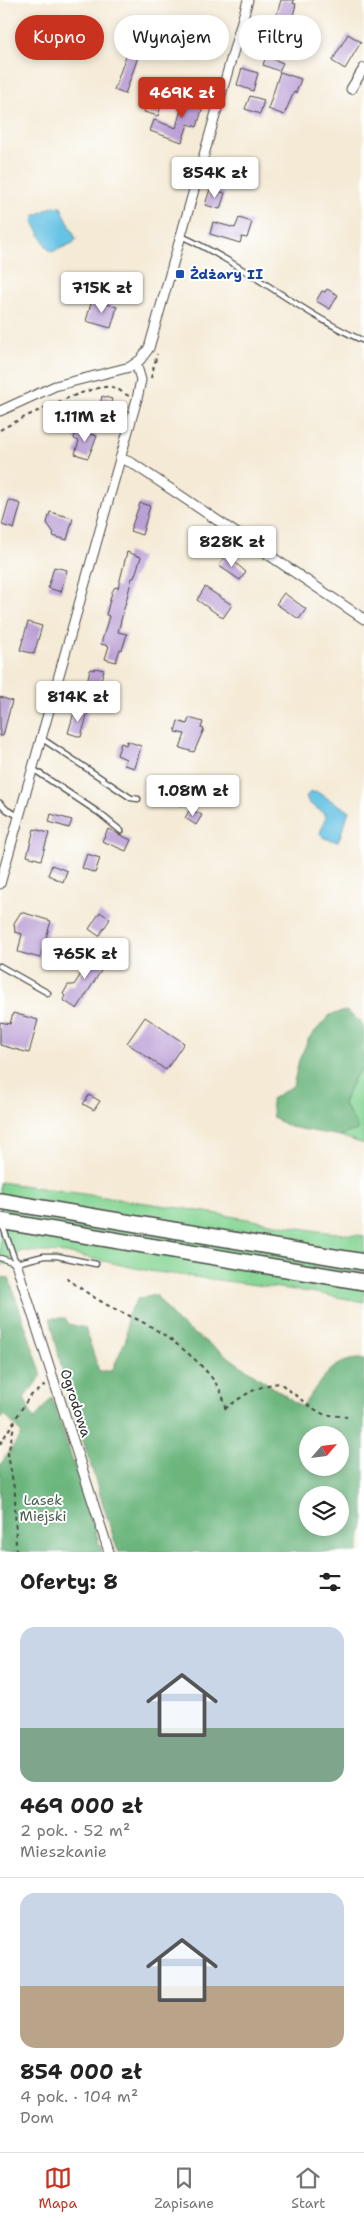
<!DOCTYPE html>
<html lang="pl">
<meta charset="utf-8">
<style>
body{margin:0;font-family:"Shantell Sans",sans-serif;background:#f2f2f2;color:#222;height:100vh;display:flex;flex-direction:column;font-size:19px;white-space:nowrap}
*{box-sizing:border-box;margin:0}
p{font-size:16px;color:#767676}
.icon{flex:none;width:28px;height:28px;fill:none;stroke:currentColor;stroke-width:2;stroke-linecap:round;stroke-linejoin:round}
.map{position:relative;height:1552px;overflow:hidden}
.drawer{display:flex;flex-direction:column;background:#fff;flex:1}
.drawer>*{flex:none}
.top-card{position:absolute;left:15px;top:15px;width:335px;height:45px;display:flex;gap:10px}
.needle{width:32px;rotate:62deg}
.buttons{position:absolute;left:299px;top:1426px;display:grid;gap:10px}
.buttons a{display:grid;place-items:center;width:50px;height:50px;border-radius:50%;background:#fff;box-shadow:0 2px 8px #0003;font-size:25px}
.price{position:absolute;translate:-50% -42px;padding:0 11px;border-radius:5px;background:#fff;color:#222;font-size:16px;line-height:32px;filter:drop-shadow(0 1px 2px #0008)}
.price::after{content:'';position:absolute;left:50%;top:30px;width:15px;height:11px;margin-left:-8px;background:inherit;clip-path:polygon(0 0,100% 0,50% 100%)}
.price.current{background:#c8321e;color:#fff}
ul{padding:0;list-style:none}
li{display:grid;align-content:center;gap:10px;height:265px;padding:0 20px}
li+li{border-top:1px solid #e0e0e0}
li span{display:grid;place-items:center;height:155px;border-radius:15px;color:#555}
li>.icon{margin-inline-start:auto}
span .icon{width:90px;height:90px;fill:#fffc;stroke-width:1}
li b{font-size:21px}
h2{display:flex;justify-content:space-between;align-items:center;height:60px;padding:0 20px;font-size:21px}
.chip{padding:0 18px;border-radius:22px;background:#fff;box-shadow:0 2px 8px #0003;font-size:18px;line-height:45px}
.chip.current{background:#c8321e;color:#fff}
.menu{display:flex;justify-content:space-around;align-items:center;height:70px;border-top:1px solid #e0e0e0;background:#fff;font-size:14px;color:#767676}
.menu a{display:grid;justify-items:center;gap:2px}
.menu .current{color:#c8321e}
.map>svg:first-child{display:block}
</style>
<div class="map">
<svg width="364" height="1552" viewBox="0 0 364 1552">
<rect width="100%" height="100%" fill="#fff"/>
<filter id="ink" filterUnits="userSpaceOnUse"><feTurbulence type="fractalNoise" baseFrequency=".02" numOctaves="2"/><feDisplacementMap in="SourceGraphic" scale="10" xChannelSelector="R" yChannelSelector="G"/><feConvolveMatrix kernelMatrix="1 2 1 2 8 2 1 2 1" color-interpolation-filters="sRGB"/></filter>
<filter id="wash" filterUnits="userSpaceOnUse"><feTurbulence type="fractalNoise" baseFrequency=".0096" numOctaves="4" result="noise"/><feDisplacementMap in="SourceGraphic" scale="20" xChannelSelector="R" yChannelSelector="G"/><feGaussianBlur stdDeviation="1.12" result="paint"/><feColorMatrix in="noise" values="0 0 0 0 0 0 0 0 0 0 0 0 0 0 0 0 0 1.4 0 .05"/><feComposite in="paint" operator="in"/></filter>
<g filter="url(#wash)">
<rect width="100%" height="100%" fill="#f4ead5"/>
<path fill="#86d594" stroke="#588060" d="M364 1066V1144L340 1136 359 1129 343 1103 355 1077Z
M0 1182 188 1209 318 1231 364 1236V1302L310 1292 149 1271 66 1253 22 1251 0 1267Z"/>
<path fill="#6cb67e" stroke="#4c7054" fill-rule="evenodd" d="M346 1011 361 1022 364 1028V1066L355 1077 343 1103 359 1129 340 1136 290 1127 273 1118 271 1099 293 1086 299 1060 309 1038 330 1015Z
M0 1277 9 1278 42 1375 24 1398 34 1420 52 1397 102 1552H0V1465L22 1434 5 1415 0 1419V1385L2 1380 0 1379Z
M156 1295 177 1322 302 1407C319 1384 331 1357 364 1359V1518L358 1552H118L66 1386 50 1318H65L69 1324 85 1328 99 1371H112L126 1339 127 1316 138 1298ZM308 1435H340V1468H308ZM308 1495H340V1528H308Z"/>
<path fill="#66c3e4" stroke="#487788" d="M54 206 61 207 76 239 73 243 52 252 48 249 33 222 34 216Z
M317 792 349 811 338 842 324 838 320 833 326 818 325 814 309 803 306 797 309 793Z"/>
<g id="blocks">
<path fill="#bba0d6" d="M281 0H294L293 3 296 4 290 28 274 24Z
M348 34 361 42 345 69 332 61Z
M127 53 138 57 125 94 114 90Z
M266 56 283 63 279 71 263 65Z
M242 68 258 73 253 91 237 85Z
M280 72 301 79 296 93 294 92 284 115 268 109Z
M154 80 185 90 182 98 165 93 158 116 144 112Z
M185 94 205 99 197 127 188 124 182 142 150 131 154 120 176 128Z
M250 96 264 100 260 114 245 109Z
M230 169 246 174 242 188 226 183Z
M210 189 225 193 220 209 205 205Z
M239 218 252 222 247 238 242 237 240 243 210 234 213 222 235 228Z
M327 289 338 295 330 309 316 301 322 291 325 292Z
M92 300 117 307 111 328 86 321Z
M102 396 112 399 109 408 100 405Z
M76 430 97 436 88 458 75 454 79 441 74 439Z
M9 500 21 504 14 529 2 525Z
M140 503 150 506 142 535 130 531Z
M50 512 73 518 67 540 53 536 54 533 47 523Z
M127 552 141 557 134 578H132L118 632 127 634 122 650 120 649 116 662 105 659 109 646 101 644 109 616 106 615 112 592 115 587 118 588Z
M226 555 246 572 240 580 219 566Z
M54 567 67 570 61 592 48 588Z
M205 587 232 605 223 618 197 600Z
M284 593 306 609 299 619 276 604Z
M28 622 42 626 34 654 20 650Z
M95 668 104 670 96 695 85 691 90 669 94 670Z
M0 697 12 701 3 736H0Z
M75 709 88 712 81 737 68 733Z
M189 718 203 722 201 728 204 729 194 752 180 748 185 734 175 732 178 721 187 724Z
M127 741 141 746 135 768 124 765 126 759 117 755 121 743 126 745Z
M179 780 181 786 188 788 183 806 165 801 170 783 175 785Z
M190 809 202 815 196 825 185 818Z
M51 814 72 820 69 828 49 822Z
M34 829 49 833 41 860 27 856Z
M108 829 131 840 126 851 102 841Z
M87 854 100 858 95 873 82 868Z
M52 865 67 871 63 882 48 875Z
M21 912 51 921 40 958 18 952 22 934 15 932 14 923Z
M100 912 110 919 99 936 89 929Z
M96 950 109 958 77 1009 63 1000 65 996 63 994 68 985H74Z
M13 1013 38 1020 29 1053 0 1045V1022L10 1024Z
M145 1017 184 1043 166 1070 127 1043Z
M89 1095 100 1101 94 1110 83 1104Z"/>
</g>
</g>
<g filter="url(#ink)">
<use href="#blocks" fill-opacity="0" stroke="#494844" stroke-width="1"/>
<g fill="none" stroke-linecap="round" stroke-linejoin="round">
<g stroke="#494844" stroke-width="7">
<path id="lane" d="M181 236C246 265 300 313 364 341
M41 738 131 798 138 799
M33 769 99 813 121 831
M0 803 7 810 19 816
M0 966 48 993
M2 1224 16 1263
M0 1258 16 1263 44 1256H57L96 1264"/>
</g>
<g stroke="#494844" stroke-width="11">
<path id="street" d="M351 89 364 68
M0 411 55 386 130 367 140 360 149 348 248 0
M120 458 132 463 364 619
M0 884 137 399 141 380 136 363
M16 1263 109 1552"/>
</g>
<g stroke="#494844" stroke-width="18">
<path id="highway" d="M0 1201 364 1262
M0 1221 364 1282"/>
</g>
<path stroke="#494844" stroke-width="2" stroke-dasharray="4 4" stroke-linecap="butt" d="M151 378 157 354
M0 430C19 419 93 383 112 387 118 388 124 394 129 396
M66 1278C78 1286 89 1295 102 1302 117 1311 134 1317 150 1326 174 1340 226 1379 225 1409
M225 1409C242 1396 258 1385 280 1383L309 1406 323 1414 347 1417
M15 1421 8 1454 15 1494 16 1552
M0 1444 29 1397 45 1385"/>
<use href="#lane" stroke="#fff" stroke-width="4.5"/>
<use href="#street" stroke="#fff" stroke-width="9"/>
<use href="#highway" stroke="#fff" stroke-width="15"/>
</g>
</g>
<rect fill="#1a4fb4" stroke="#fff" stroke-width="2" x="175" y="269" width="10" height="10" rx="2.5"/>
<g text-anchor="middle" stroke-width="4" stroke-linejoin="round" paint-order="stroke">
<g font-size="14" font-weight="bold" fill="#164399" stroke="#fff" text-anchor="start">
<text x="190" y="279">Żdżary II</text>
</g>
<g font-size="14" fill="#2b2b2b" stroke="#fff">
<text transform="translate(76 1403) rotate(72)" y="5">Ogrodowa</text>
</g>
<g font-size="14" fill="#465e4a" stroke="#fff">
<text x="43" y="1505">Lasek<tspan x="43" dy="16">Miejski</tspan></text>
</g>
</g>
</svg>
<div class="buttons">
<a><svg class="needle" viewBox="-14 -14 28 28"><path d="M0-13l5 13h-10z" fill="#e53935"/><path d="M0 13l5-13h-10z" fill="#767676"/></svg></a>
<a><svg class="icon" aria-label="layers" viewBox="0 0 24 24"><path d="M12 4l9 5-9 5-9-5zM3 14l9 5 9-5"/></svg></a>
</div>
<b class="price current" style="left:182px;top:119px">469K zł</b>
<b class="price" style="left:215px;top:199px">854K zł</b>
<b class="price" style="left:102px;top:314px">715K zł</b>
<b class="price" style="left:85px;top:443px">1.11M zł</b>
<b class="price" style="left:232px;top:568px">828K zł</b>
<b class="price" style="left:78px;top:723px">814K zł</b>
<b class="price" style="left:193px;top:817px">1.08M zł</b>
<b class="price" style="left:85px;top:980px">765K zł</b>
<div class="top-card">
<a class="chip current">Kupno</a>
<a class="chip">Wynajem</a>
<a class="chip">Filtry</a>
</div>
</div>
<section class="drawer">
<h2>Oferty: 8<svg class="icon" aria-label="filters" viewBox="0 0 24 24"><path d="M4 7h16M4 17h16"/><circle cx="9" cy="7" r="2"/><circle cx="15" cy="17" r="2"/></svg></h2>
<ul>
<li><span style="background:linear-gradient(#c9d6e8 65%,#7fa58c 0)"><svg class="icon" aria-label="home" viewBox="0 0 24 24"><path d="M3 11l9-7 9 7M6 9v11h12V9"/></svg></span><div><b>469 000 zł</b><p>2 pok. · 52 m²</p><p>Mieszkanie</p></div></li>
<li><span style="background:linear-gradient(#c9d6e8 60%,#b9a48a 0)"><svg class="icon" aria-label="home" viewBox="0 0 24 24"><path d="M3 11l9-7 9 7M6 9v11h12V9"/></svg></span><div><b>854 000 zł</b><p>4 pok. · 104 m²</p><p>Dom</p></div></li>
</ul>
</section>
<nav class="menu">
<a class="current"><svg class="icon" aria-label="map" viewBox="0 0 24 24"><path d="M3 6l6-2 6 2 6-2v14l-6 2-6-2-6 2zM9 4v14M15 6v14"/></svg>Mapa</a>
<a><svg class="icon" aria-label="saved" viewBox="0 0 24 24"><path d="M7 4h10v16l-5-4-5 4z"/></svg>Zapisane</a>
<a><svg class="icon" aria-label="home" viewBox="0 0 24 24"><path d="M3 11l9-7 9 7M6 9v11h12V9"/></svg>Start</a>
</nav>
